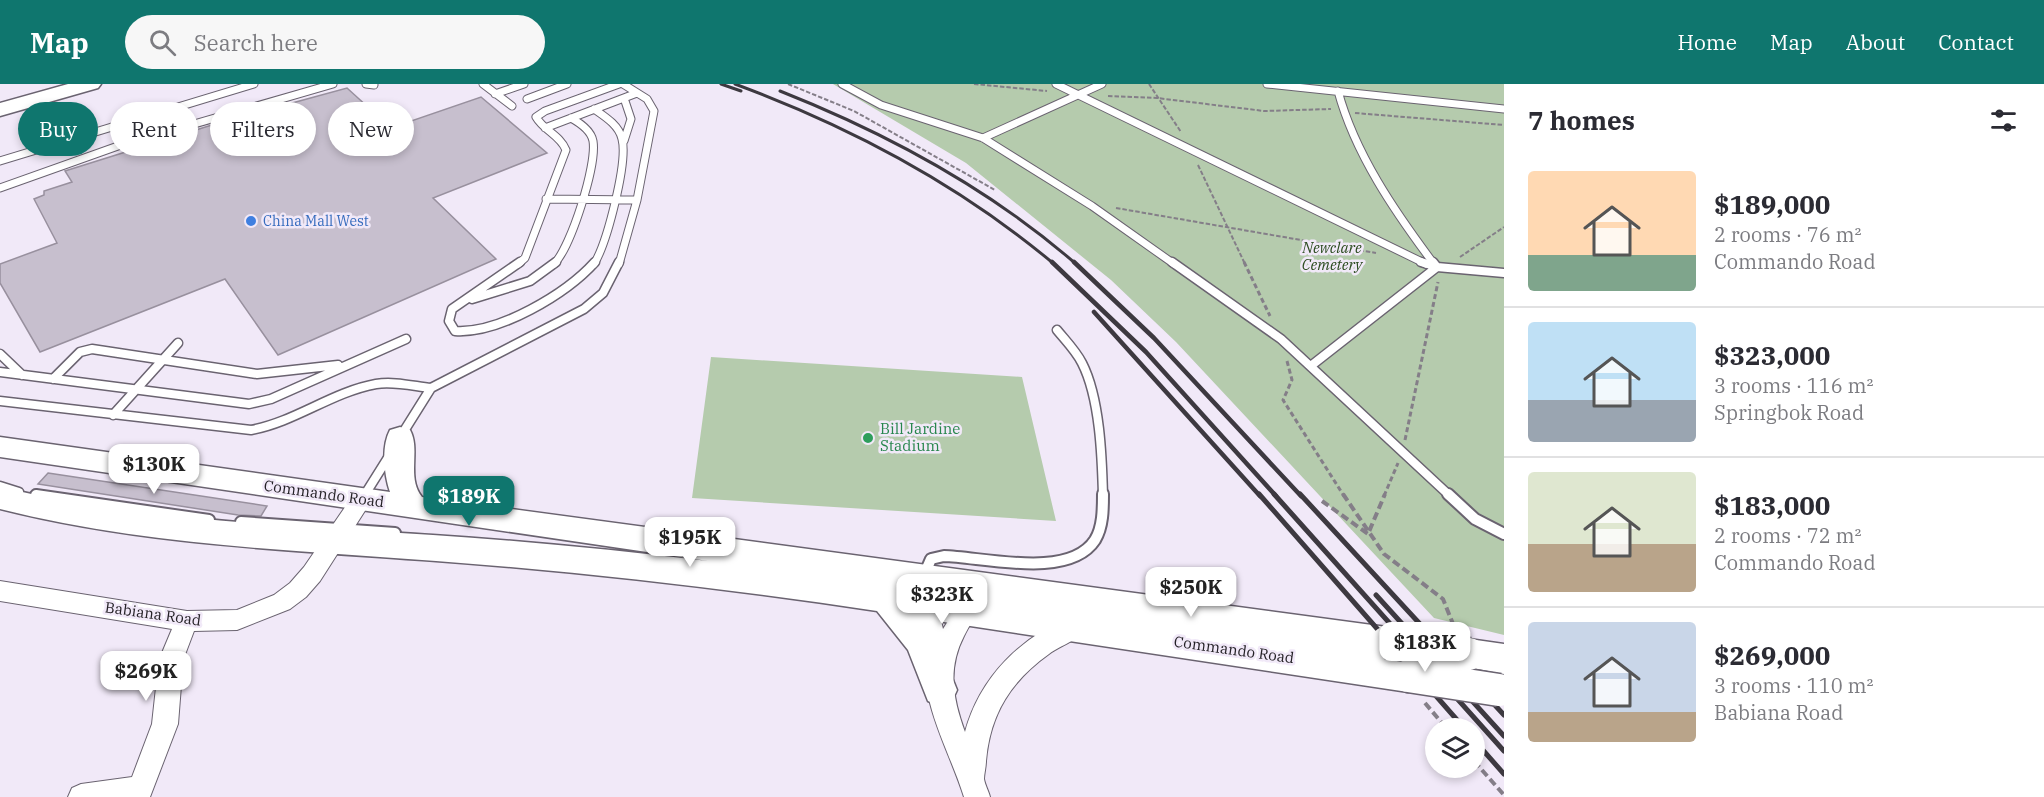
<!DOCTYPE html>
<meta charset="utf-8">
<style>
body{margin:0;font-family:"IBM Plex Serif",serif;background:#f7f7f7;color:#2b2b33;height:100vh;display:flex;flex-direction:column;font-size:22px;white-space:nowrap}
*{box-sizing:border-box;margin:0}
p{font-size:20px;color:#7c7c81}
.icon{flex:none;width:33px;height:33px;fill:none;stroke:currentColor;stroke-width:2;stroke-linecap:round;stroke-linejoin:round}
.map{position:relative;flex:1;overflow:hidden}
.details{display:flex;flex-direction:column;background:#fff;width:540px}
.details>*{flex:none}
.top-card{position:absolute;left:18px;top:18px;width:570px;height:54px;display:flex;gap:12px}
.tools{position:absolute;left:1425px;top:634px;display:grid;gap:12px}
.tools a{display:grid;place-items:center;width:60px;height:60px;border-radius:50%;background:#fff;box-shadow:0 3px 9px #0003;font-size:30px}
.price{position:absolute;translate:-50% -51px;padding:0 14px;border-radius:12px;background:#fff;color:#222;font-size:20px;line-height:39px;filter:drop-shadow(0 2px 3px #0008)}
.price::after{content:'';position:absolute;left:50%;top:36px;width:18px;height:14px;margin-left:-9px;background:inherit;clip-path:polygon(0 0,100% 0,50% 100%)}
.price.active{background:#0f766e;color:#fff}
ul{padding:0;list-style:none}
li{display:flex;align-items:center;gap:18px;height:150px;padding:0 24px}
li+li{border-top:2px solid #e1e1e2}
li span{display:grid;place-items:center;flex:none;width:168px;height:120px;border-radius:6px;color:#555}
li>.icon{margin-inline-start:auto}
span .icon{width:72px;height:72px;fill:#fffc;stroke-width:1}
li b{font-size:26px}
h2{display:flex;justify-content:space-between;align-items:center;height:72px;padding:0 24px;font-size:26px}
.chip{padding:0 21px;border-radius:27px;background:#fff;box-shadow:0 3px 9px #0003;font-size:21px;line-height:54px}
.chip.active{background:#0f766e;color:#fff}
header{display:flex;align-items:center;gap:36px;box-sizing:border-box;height:84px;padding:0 30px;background:#0f766e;color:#fff}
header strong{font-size:28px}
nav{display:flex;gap:33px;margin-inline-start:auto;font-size:21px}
.search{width:420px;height:54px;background:#f7f7f7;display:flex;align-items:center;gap:15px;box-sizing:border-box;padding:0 21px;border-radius:33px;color:#7c7c81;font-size:22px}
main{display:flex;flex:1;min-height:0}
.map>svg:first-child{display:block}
</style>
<header>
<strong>Map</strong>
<div class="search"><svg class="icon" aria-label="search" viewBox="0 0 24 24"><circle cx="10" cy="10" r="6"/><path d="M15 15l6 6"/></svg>Search here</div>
<nav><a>Home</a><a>Map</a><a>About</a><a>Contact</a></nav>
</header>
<main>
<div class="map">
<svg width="1504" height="713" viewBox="0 0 1504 713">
<rect width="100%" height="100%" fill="#f1e9f8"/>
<path fill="#b5cbad" d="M833 0H1504V551L1434 534 1176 258 1111 196 966 79Z
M711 273 1022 293 1056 437 692 414Z"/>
<path fill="#c7bfce" stroke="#98909e" stroke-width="1.5" d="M347 4 391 44 481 13 547 69 433 114 496 175 278 271 225 195 40 268 0 199V180L57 159 34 115 44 111V107L72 98 65 87 215 40Z
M48 389 267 422 261 432 238 431 38 400Z"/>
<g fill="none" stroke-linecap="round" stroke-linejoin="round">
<g stroke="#6a6370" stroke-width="9">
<path id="service-far2" d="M366 0 374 1
M483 0 512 22
M842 0 881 21 983 54 1092 122 1174 180
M1056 0 1426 180
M1267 0 1504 25
M1338 7C1355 70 1395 128 1434 180
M495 10 524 0
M624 14 631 35 624 57
M527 15 567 0
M545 44 637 9
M983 54 1102 0
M0 77 254 0
M0 104 118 62 333 0
M546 115 637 116
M518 180 525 174 566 66C560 51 544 47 536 33L545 27 619 0
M554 180C571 163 597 81 593 57 591 46 580 39 571 34
M594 180C607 159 628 78 622 55 619 41 604 32 594 25
M619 180 637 116 654 27 647 15 623 0"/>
</g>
<g stroke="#6a6370" stroke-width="11">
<path id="service-far1" d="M520 178 452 225 449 237 455 247C499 250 566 210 595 178
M1172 178 1281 255 1450 412
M1421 178 1437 183 1504 189
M472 215 530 197 556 178
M1057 246C1066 257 1076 267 1082 279 1100 314 1102 373 1103 412
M0 270 22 291
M1312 281 1437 183 1433 178
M0 288 249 320 271 315 406 255
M53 295 80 268 92 265 257 290 338 281
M0 317 251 346C295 338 332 308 376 300 394 297 413 302 431 304
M113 331 178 259
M399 355 431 304 584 225 603 209 619 178
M0 402 19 408
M36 411 42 412
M364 412 391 369"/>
</g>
<g stroke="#6a6370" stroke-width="14">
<path id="service" d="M1448 410 1475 435 1504 450
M36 411 209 436
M363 413 365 410
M241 438 395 449
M924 491 931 475 944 472C983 473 1069 496 1095 456 1103 443 1103 425 1103 410"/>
</g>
<g stroke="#6a6370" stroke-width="2">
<path id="minor" d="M361 408 368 410 371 416 368 422 320 497 306 513 290 525 237 546 194 547 183 576 178 640 150 713H68L72 704 81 700 132 693 152 640 159 576 172 545 0 517V497L187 527 237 526 274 511 290 499 304 483 354 410Z
M925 501 933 504 943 545 963 513 971 510 979 513 982 520C977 531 969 541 964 552 947 585 953 615 965 648 980 593 1021 552 1074 532L1082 536 1086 543C1080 556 1061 561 1049 570 1011 597 990 630 986 677 986 683 984 690 984 695 985 701 989 708 990 713H964C954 681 938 651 930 619 926 603 931 587 925 573L914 511 917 504Z"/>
</g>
<g stroke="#6a6370" stroke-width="3">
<path id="secondary" d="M400 343 410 346C421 366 406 393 422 413L1387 543 1399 547 1403 558 1399 569 1387 573 1296 560 1408 576 1420 581 1425 592 1420 603 1408 608 924 535 937 556 957 606 952 617 940 622 928 617 908 566 877 527C730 505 584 488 436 477 290 466 142 461 0 425V403C141 436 288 442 433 451 525 457 617 466 708 477L0 373V353L390 408C384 390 381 363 390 346Z
M1469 555 1504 560V590L1457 581 1452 570 1457 559Z"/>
</g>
<g stroke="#6a6370" stroke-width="3">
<path id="motorway" d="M68 0H101L98 4 0 32V19Z"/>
</g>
<path stroke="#847e88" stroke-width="2" stroke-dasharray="4.5 2" stroke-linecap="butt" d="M788 0 854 27 995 106
M974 0 1047 7
M1149 0 1181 48
M1108 12 1157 14 1264 27 1331 25
M1355 29 1504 41
M1198 81 1245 180
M1116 124 1376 169
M1460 173 1504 143"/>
<path stroke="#847e88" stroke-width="3" stroke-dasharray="5 3" stroke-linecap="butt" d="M1244 178 1270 232
M1287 277 1292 296 1283 316 1344 412
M1405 356 1438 198
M1384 412 1398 379"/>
<path stroke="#847e88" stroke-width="4" stroke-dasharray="8 4" stroke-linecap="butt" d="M1343 410 1384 470 1443 515 1455 545
M1322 417 1368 450 1385 410
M1425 619 1447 645
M1474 677 1504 711"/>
<use href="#service-far2" stroke="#fff" stroke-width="7"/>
<use href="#service-far1" stroke="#fff" stroke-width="8"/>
<use href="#service" stroke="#fff" stroke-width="10"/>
<use href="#minor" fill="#fff" fill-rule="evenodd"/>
<use href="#secondary" fill="#fff" fill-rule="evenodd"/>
<use href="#motorway" fill="#fff" fill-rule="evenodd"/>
<path stroke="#3d3940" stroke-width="3" d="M721 0 741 7
M735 0C851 43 959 100 1054 180
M780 7C886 49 989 104 1076 180"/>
<path stroke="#3d3940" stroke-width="4.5" d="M1052 178 1146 268 1276 412
M1074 178 1154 254 1301 412
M1094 228 1260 412"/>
<path stroke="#3d3940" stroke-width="5" d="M1259 410 1465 645
M1274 410 1504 667
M1300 410 1504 631
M1376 511 1504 652
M1474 656 1504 690"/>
<g stroke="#6a6370" stroke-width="35" stroke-linecap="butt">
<path id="secondary-bridge" d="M1387 558 1469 570
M1408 592 1499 606"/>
</g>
<use href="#secondary-bridge" stroke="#fff" stroke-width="32"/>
</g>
<circle fill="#3f7fe0" stroke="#f1e9f8" stroke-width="2" cx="251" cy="137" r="6"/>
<circle fill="#2e9e5b" stroke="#f1e9f8" stroke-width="2" cx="868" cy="354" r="6"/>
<g text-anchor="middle" stroke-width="5" stroke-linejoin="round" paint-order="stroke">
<g font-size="14" fill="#366cbe" stroke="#f1e9f8" text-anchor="start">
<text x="263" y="142">China Mall West</text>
</g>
<g font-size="15" font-style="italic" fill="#2c4c20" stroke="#f1e9f8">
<text x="1332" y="169">Newclare<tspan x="1332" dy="17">Cemetery</tspan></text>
</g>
<g font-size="15" fill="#27864d" stroke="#f1e9f8" text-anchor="start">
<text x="880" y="350">Bill Jardine<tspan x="880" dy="17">Stadium</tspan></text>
</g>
<g font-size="15" fill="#242126" stroke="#f1e9f8">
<text transform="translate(324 410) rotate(8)" y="5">Commando Road</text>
<text transform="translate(153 530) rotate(8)" y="5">Babiana Road</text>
<text transform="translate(1234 566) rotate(8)" y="5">Commando Road</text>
</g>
</g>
</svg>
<div class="tools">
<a><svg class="icon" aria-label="layers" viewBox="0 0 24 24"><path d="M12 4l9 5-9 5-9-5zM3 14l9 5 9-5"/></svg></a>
</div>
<b class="price" style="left:154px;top:411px">$130K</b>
<b class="price active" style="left:469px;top:443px">$189K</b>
<b class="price" style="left:690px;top:484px">$195K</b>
<b class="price" style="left:1191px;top:534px">$250K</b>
<b class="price" style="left:942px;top:541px">$323K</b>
<b class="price" style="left:1425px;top:589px">$183K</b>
<b class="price" style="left:146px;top:618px">$269K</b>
<div class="top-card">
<a class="chip active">Buy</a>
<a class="chip">Rent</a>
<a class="chip">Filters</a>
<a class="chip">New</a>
</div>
</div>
<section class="details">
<h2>7 homes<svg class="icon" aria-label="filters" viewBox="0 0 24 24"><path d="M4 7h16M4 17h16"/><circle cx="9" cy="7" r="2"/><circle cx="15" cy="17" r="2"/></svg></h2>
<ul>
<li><span style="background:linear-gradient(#ffd9b3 70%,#7fa58c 0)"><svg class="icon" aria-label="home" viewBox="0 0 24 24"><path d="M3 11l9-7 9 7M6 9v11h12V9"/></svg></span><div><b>$189,000</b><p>2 rooms · 76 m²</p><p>Commando Road</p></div></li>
<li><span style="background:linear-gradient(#bfe0f5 65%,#9aa5b1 0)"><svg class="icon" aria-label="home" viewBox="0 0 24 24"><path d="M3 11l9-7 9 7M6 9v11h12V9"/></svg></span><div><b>$323,000</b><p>3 rooms · 116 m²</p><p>Springbok Road</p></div></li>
<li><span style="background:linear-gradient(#dfe7d0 60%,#b9a48a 0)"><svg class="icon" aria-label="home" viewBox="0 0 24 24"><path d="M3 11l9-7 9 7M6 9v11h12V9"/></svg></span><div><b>$183,000</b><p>2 rooms · 72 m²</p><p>Commando Road</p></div></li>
<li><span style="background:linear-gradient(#c9d6e8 75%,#b9a48a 0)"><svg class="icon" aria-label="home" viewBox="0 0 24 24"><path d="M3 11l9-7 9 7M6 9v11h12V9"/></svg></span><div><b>$269,000</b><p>3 rooms · 110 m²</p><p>Babiana Road</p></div></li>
</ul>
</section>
</main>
